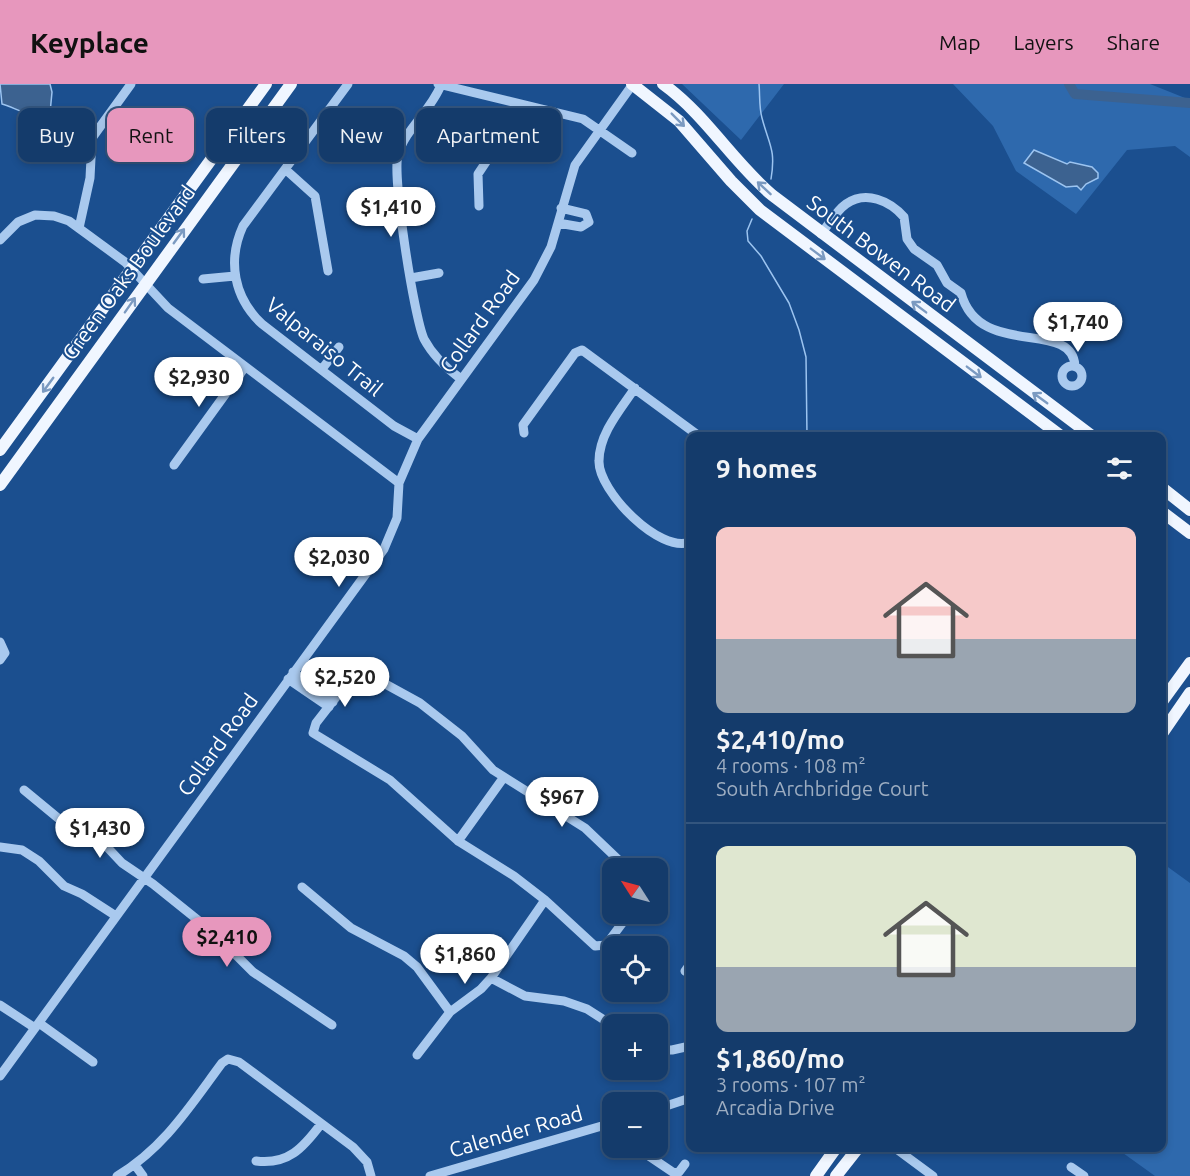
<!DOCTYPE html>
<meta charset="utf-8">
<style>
body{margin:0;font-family:Ubuntu,sans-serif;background:#1d4271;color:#f1f3f6;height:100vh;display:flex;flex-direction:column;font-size:22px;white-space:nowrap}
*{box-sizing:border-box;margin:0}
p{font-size:20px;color:#9dadc1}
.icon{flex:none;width:33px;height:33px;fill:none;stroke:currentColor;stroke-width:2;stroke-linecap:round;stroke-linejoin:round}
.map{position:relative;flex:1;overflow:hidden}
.details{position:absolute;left:686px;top:348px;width:480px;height:720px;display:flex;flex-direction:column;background:#143b6b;border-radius:12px;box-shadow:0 3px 9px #0003,0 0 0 2px #33557e}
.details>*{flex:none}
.banner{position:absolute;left:18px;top:24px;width:570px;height:54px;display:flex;gap:12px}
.needle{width:39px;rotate:306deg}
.buttons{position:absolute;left:602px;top:774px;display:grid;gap:12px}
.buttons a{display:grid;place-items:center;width:66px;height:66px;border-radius:12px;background:#143b6b;box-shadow:0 3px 9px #0003,0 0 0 2px #33557e;font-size:30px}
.price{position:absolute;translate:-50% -51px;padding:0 14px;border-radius:21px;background:#fff;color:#222;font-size:20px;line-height:39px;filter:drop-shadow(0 2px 3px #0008)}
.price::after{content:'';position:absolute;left:50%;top:36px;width:18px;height:14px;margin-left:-9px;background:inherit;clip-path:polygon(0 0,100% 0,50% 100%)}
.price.on{background:#e797bd;color:#111}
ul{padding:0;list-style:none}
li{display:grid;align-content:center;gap:12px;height:318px;padding:0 30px}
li+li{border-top:2px solid #33557e}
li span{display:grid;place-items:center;height:186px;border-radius:12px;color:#555}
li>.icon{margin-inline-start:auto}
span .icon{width:108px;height:108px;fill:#fffc;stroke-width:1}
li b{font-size:26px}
h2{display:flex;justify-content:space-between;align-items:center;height:72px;padding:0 30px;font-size:26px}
.chip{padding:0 21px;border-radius:12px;background:#143b6b;box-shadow:0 3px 9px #0003,0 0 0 2px #33557e;font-size:21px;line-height:54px}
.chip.on{background:#e797bd;color:#111}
header{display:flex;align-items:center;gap:36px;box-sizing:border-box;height:84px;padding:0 30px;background:#e797bd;color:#111}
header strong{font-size:28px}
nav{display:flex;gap:33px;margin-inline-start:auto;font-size:21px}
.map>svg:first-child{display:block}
</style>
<header>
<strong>Keyplace</strong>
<nav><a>Map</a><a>Layers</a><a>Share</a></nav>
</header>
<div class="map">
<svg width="1190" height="1092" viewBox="0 0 1190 1092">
<rect width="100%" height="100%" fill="#1b4f8f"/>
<path fill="#2e69ad" d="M682 0H784L741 56Z
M953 0H1150L1190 16V73L1175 62 1127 66 1076 130 1016 87 993 42Z
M1161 778 1190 799V1092H1155L1116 1064H1161Z"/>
<path fill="#3c6290" stroke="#9cc4f0" stroke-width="1.5" d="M0 0H50L52 8 50 29 41 34 36 30C23 31 14 23 2 20Z
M1034 66 1067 80 1070 78 1092 83 1098 89V94L1086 100 1081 106 1077 102 1066 103 1024 79Z"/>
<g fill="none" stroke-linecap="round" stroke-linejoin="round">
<path stroke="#9cc4f0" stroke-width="1.5" d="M759 0C760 11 759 24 762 34 769 61 776 65 771 95
M752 135 747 147 748 157 761 172 789 219 799 246 806 273 807 352"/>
<path stroke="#3c6290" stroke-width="10" d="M1069 0 1075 10 1190 19"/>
<path stroke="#a9c9ee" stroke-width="9" d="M348 0 243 142C227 177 234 214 262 240L394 342 418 355
M438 0 583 35 632 69
M441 1C431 27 405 45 398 71 392 92 414 233 424 255 433 272 446 284 461 295
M285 85 315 112 328 187
M479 122 478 90 508 45 516 19
M558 139 581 143 589 138 586 130 561 124
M79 144 90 94 92 54 131 0
M821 150C829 140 836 127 846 120 866 106 890 117 904 133L907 155 914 165 937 181 947 199 961 209C979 276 1072 234 1075 282
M0 156 18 138 35 131 54 132 69 137 125 178 168 224 399 399
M411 194 439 189
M203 195 235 192
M1062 292a10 10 0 1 1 20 0a10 10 0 1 1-20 0Z
M322 285 339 263
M635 304C620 326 599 350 599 377 598 407 660 470 690 458
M524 349 523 341 575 269 582 266 699 352
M174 381 245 283
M0 558 5 569 0 576
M293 588 333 618
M288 595 329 623
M24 706 64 739 107 763 122 779 153 800 214 849 253 888 332 941
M458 757 504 693
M0 763 22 766 39 777 64 802 82 810 116 832
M627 784 585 744 493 686 462 652 420 619 358 585 316 639 313 649 390 696 458 757 514 792 545 816 595 862 606 861 629 830
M302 803 351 844 404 872 417 883 450 928
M685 887 690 880
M491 894 525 912 564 917 587 925 612 941
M0 921 35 944
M39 939 93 978
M657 966H672L690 962
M417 971 450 928 481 905 491 894 545 816
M0 992 384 465 397 434 399 399 418 355 534 196 551 163 575 81 633 0
M657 1025 690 1014
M637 1064 674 1089 679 1088 685 1080
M895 1064 933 1092
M256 1077C288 1081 303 1064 321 1040
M135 1081 143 1092
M1071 1083 1084 1092
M117 1092C164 1064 190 1022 222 979L228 975 239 978 353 1063 367 1078 371 1092
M430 1092 612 1039"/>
<path stroke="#f0f6ff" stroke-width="12" d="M632 0 679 37 731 97 760 126 1061 352
M663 0C706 31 732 77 772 111L1092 352
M0 366 266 0
M0 401 291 0
M1161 403 1190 426
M1161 427 1190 449
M1161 619 1190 579
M1161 651 1190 609
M816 1092 836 1064
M836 1092 858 1064"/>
</g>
<defs><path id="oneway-shaft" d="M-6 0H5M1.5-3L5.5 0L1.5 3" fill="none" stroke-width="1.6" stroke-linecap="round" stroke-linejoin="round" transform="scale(1.5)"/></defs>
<g stroke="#7b9ac1">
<use href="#oneway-shaft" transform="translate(678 36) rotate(45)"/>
<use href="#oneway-shaft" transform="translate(764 104) rotate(-137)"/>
<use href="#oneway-shaft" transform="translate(179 152) rotate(-54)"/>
<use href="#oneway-shaft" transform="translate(818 170) rotate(37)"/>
<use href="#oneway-shaft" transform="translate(130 221) rotate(-55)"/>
<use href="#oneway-shaft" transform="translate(919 223) rotate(-143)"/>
<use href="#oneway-shaft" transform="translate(974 288) rotate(37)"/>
<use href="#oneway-shaft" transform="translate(48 301) rotate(126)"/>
<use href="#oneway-shaft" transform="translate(1040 314) rotate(-144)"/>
</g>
<g text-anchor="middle" stroke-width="4.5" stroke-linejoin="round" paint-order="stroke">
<g font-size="21" fill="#fff" stroke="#1b4f8f">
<text transform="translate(881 170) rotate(37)" y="7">South Bowen Road</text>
<text transform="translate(129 189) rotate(-54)" y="7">Green Oaks Boulevard</text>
<text transform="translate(480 238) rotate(-54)" y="7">Collard Road</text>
<text transform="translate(324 263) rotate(39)" y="7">Valparaiso Trail</text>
<text transform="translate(218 661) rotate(-54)" y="7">Collard Road</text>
<text transform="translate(516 1048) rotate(-16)" y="7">Calender Road</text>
</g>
</g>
</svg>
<div class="buttons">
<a><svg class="needle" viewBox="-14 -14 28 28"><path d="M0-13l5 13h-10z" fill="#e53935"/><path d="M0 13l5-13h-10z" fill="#9dadc1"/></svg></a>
<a><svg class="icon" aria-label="locate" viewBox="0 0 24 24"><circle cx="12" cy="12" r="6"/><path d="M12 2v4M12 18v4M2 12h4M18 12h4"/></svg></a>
<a>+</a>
<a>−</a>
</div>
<b class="price" style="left:391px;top:154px">$1,410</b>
<b class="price" style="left:1078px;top:269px">$1,740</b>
<b class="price" style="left:199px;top:324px">$2,930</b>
<b class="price" style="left:339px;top:504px">$2,030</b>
<b class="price" style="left:345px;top:624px">$2,520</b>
<b class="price" style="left:562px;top:744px">$967</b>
<b class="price" style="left:100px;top:775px">$1,430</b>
<b class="price on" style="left:227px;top:884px">$2,410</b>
<b class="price" style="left:465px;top:901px">$1,860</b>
<div class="banner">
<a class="chip">Buy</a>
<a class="chip on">Rent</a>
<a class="chip">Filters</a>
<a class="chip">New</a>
<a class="chip">Apartment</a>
</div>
<section class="details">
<h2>9 homes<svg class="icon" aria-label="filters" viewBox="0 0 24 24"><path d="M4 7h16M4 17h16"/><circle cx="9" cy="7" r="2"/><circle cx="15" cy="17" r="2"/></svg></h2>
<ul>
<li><span style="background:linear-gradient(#f6c9c9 60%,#9aa5b1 0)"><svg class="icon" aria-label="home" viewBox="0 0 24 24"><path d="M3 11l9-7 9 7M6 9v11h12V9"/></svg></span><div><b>$2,410/mo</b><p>4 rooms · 108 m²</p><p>South Archbridge Court</p></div></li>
<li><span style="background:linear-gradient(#dfe7d0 65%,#9aa5b1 0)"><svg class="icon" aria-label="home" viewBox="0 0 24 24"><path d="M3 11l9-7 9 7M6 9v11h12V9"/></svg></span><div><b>$1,860/mo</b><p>3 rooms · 107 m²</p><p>Arcadia Drive</p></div></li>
</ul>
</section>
</div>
